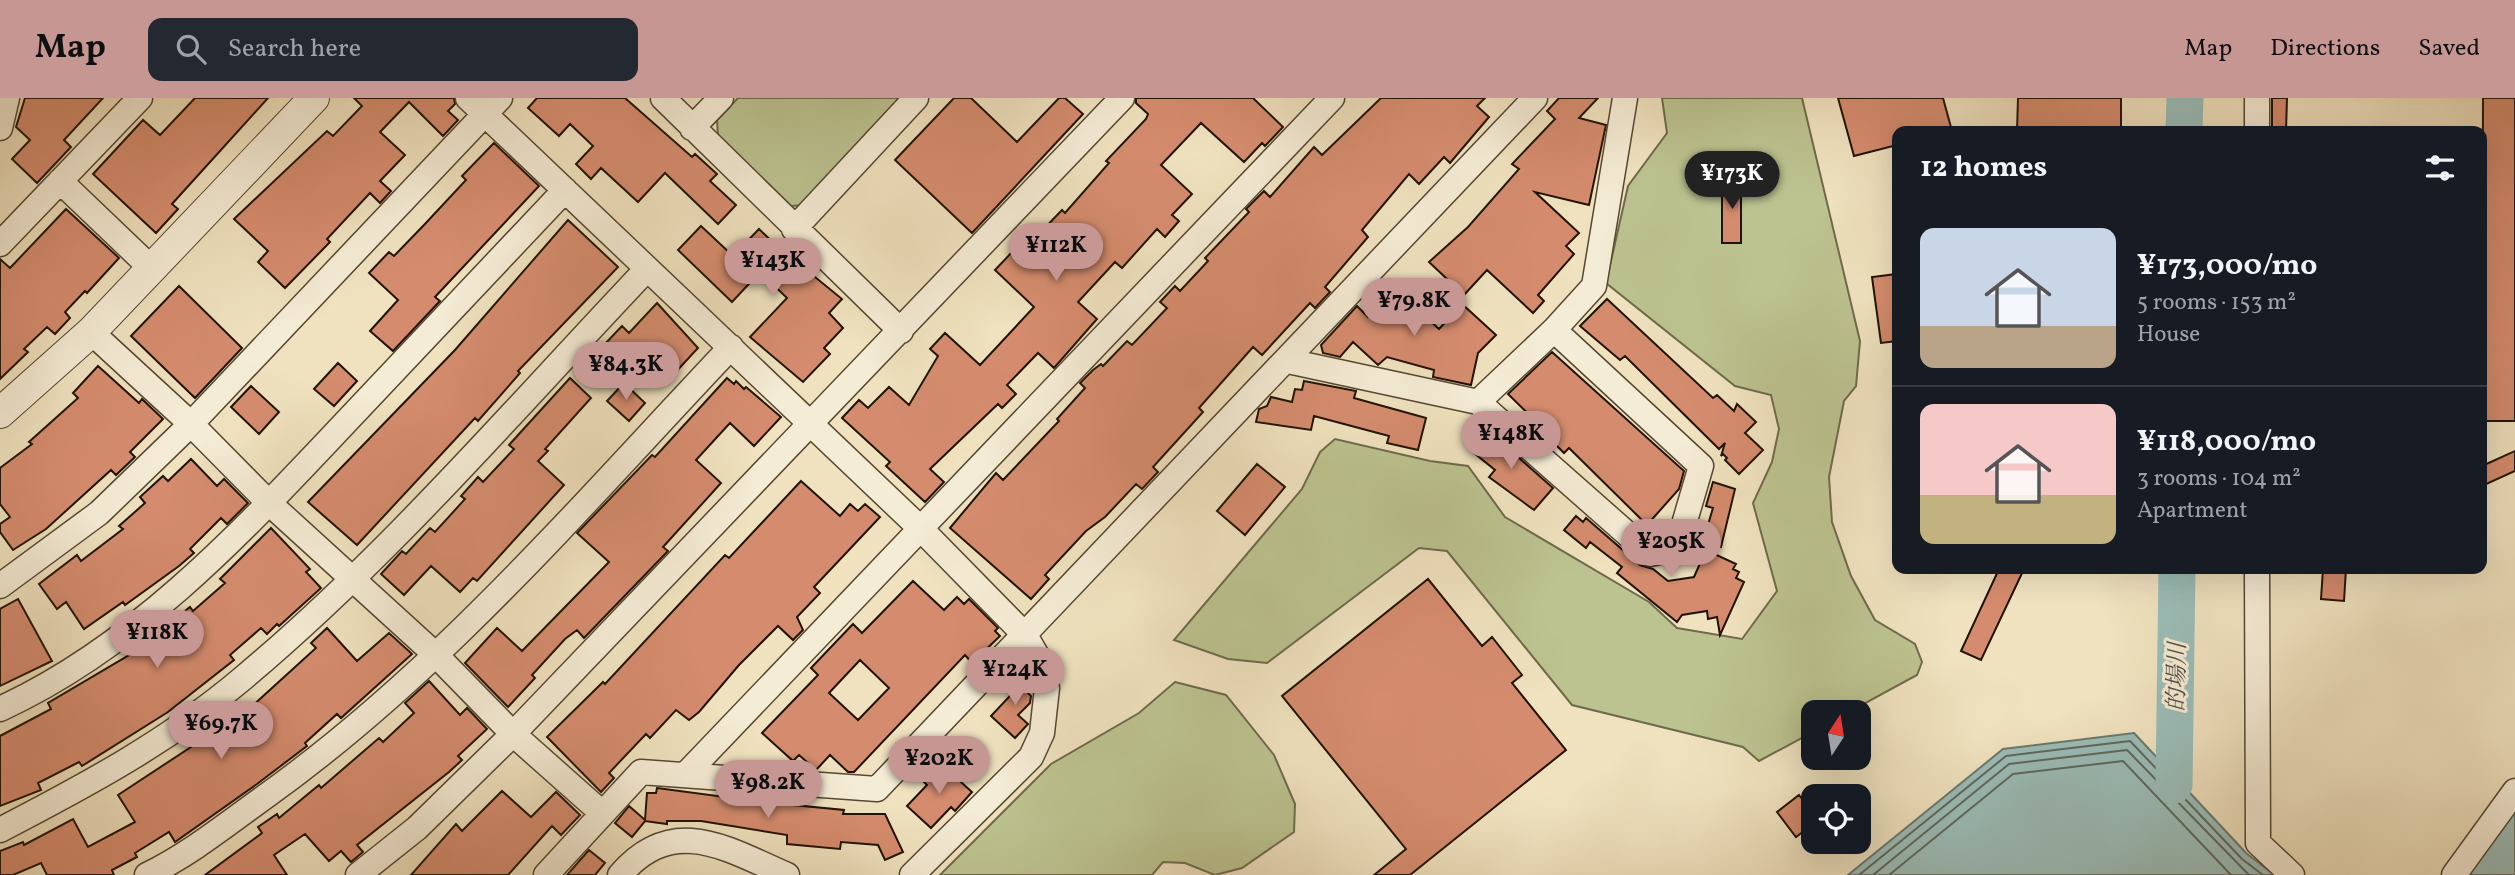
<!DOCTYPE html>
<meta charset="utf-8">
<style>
body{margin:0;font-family:Vollkorn,"Noto Serif JP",serif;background:#242831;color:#f1f3f6;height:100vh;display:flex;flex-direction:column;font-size:26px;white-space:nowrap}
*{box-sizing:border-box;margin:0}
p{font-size:23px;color:#9ea1a6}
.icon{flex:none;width:38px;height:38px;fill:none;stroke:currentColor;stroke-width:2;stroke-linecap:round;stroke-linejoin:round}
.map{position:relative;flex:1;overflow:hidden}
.panel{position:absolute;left:1892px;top:28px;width:595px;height:448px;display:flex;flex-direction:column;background:#171b24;border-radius:14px;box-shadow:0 7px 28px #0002}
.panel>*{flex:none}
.needle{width:46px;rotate:12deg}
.buttons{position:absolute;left:1801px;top:602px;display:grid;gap:14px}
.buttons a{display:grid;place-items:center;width:70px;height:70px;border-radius:14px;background:#171b24;box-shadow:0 7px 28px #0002;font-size:35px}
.price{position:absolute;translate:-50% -60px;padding:0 16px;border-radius:24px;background:#c59692;color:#111;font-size:23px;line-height:46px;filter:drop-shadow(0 2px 4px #0008)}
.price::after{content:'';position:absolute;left:50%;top:42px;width:21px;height:16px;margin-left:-10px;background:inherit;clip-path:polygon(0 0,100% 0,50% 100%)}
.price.on{background:#222;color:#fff}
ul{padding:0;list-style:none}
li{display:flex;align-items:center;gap:21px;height:175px;padding:0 28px}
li+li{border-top:2px solid #363941}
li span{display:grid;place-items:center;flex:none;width:196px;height:140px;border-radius:14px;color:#555}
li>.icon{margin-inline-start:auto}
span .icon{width:84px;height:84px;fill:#fffc;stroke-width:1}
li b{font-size:30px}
h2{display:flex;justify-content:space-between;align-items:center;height:84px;padding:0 28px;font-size:30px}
header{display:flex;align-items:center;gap:42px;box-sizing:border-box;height:98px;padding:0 35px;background:#c59692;color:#111}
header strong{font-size:33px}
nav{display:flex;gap:38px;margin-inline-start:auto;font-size:24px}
.search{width:490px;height:63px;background:#242831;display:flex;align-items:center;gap:18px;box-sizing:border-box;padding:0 24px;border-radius:14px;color:#9ea1a6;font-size:26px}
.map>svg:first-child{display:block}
</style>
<header>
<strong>Map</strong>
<div class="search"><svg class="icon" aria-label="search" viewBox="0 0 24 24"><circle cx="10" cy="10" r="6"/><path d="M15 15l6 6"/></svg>Search here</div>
<nav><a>Map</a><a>Directions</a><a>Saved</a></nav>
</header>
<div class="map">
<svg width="2515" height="777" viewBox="0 0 2515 777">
<rect width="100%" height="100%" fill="#f0e2bf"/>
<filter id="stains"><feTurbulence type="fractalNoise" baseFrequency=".00286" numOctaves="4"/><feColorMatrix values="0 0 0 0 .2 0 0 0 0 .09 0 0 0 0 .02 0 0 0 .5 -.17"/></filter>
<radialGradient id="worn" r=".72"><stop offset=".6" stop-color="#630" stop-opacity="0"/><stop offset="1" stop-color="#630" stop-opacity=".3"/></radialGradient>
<path fill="#bcc390" stroke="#6e6b4a" stroke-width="2" d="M738 0H909L807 107 791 108 718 39 717 22Z
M1662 0H1802L1860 243 1856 288 1844 303 1829 379 1832 424 1851 478 1875 522 1915 546 1922 564 1917 577 1849 614H1813V634L1759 663 1743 649 1572 607 1447 453 1419 450 1267 565 1228 561 1174 542 1302 391 1320 354 1335 341 1430 363 1468 368 1505 419 1649 504 1677 530 1742 541 1777 493 1753 405 1772 364 1779 331 1771 297 1735 288 1606 185 1628 88 1667 35Z
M1175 584 1226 597 1274 657 1295 706 1294 734 1242 770 1215 777 1185 765 1163 764 1152 777H940L1051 666 1139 615Z"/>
<path fill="#9bbdb8" stroke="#6a7970" stroke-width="2" d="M2134 635 2247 756 2275 777H1848L2003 651Z
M2515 706V777H2462Z"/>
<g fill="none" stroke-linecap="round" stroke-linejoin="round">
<path stroke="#5e685e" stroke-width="2" d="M1859 777 2006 658 2130 643 2242 761 2263 777
M1873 777 2009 666 2127 652 2249 777
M1889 777 2013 676 2123 663 2231 777"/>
<path stroke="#9bbdb8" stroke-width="37" d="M2184 33 2185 0
M2174 687 2177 471"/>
</g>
<path fill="#d58c6e" stroke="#211303" stroke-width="2" fill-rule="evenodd" d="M25 0H103L64 42 71 49 37 85 12 61 30 42 16 29Z
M195 0H268L172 106 178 111 156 135 93 76 143 22 160 37Z
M354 0H454L455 6 448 13 458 22 443 38 409 4 380 34 405 57 380 83 391 93 380 105 370 95 327 141 330 144 285 190 258 164 268 153 234 121 327 33 333 38 362 8Z
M537 0H625L692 59 695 56 717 76 710 83 736 107 718 126 665 75 638 104 601 70 591 81 576 66 593 48 570 26 559 38 528 10Z
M954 0H971L1017 44 1059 0H1065L1083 16 972 135 895 62Z
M1136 0H1253L1283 29 1265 48 1262 45 1244 64 1201 25 1161 67 1192 96 1172 117 1179 123 1165 139 1157 131 1122 170 1115 164 1078 204 1097 221 1054 270 1038 255 1007 287 1016 296 1002 310 998 306 930 371 944 384 925 404 886 368 890 364 842 320 859 302 868 310 889 289 909 307 938 258 930 251 945 235 980 267 1034 209 995 172 1034 131 1039 136 1062 112 1065 115 1109 65 1106 63 1146 21 1148 16 1136 5Z
M1381 0H1485L1477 8 1489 19 1450 65 1444 59 1419 86 1409 76 1362 132 1368 139 1325 189 1330 194 1315 210 1310 205 1262 257 1253 249 1199 310 1203 314 1153 369 1158 374 1142 391 1136 386 1105 419 1086 433 1045 477 1049 481 1031 501 950 430 996 375 1003 382 1059 323 1057 321 1085 290 1080 285 1093 272 1101 266 1103 268 1127 243 1132 247 1167 210 1160 204 1175 188 1180 193 1208 163 1205 160 1249 114 1246 111 1264 93 1270 99 1314 49 1322 57Z
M1559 0H1598L1579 20 1606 27 1589 107 1535 94 1579 135 1566 148 1574 156 1538 197 1544 203 1533 215 1487 172 1464 197 1429 164 1468 129 1519 71 1512 66 1555 21 1547 13Z
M1838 0H1943L1952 33H1897V47L1854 58Z
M2018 0H2121V33H2017Z
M2272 0H2287L2286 33H2272Z
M2483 0H2515V323H2482Z
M494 45 539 88 435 199 440 203 393 253 370 233 398 202 369 175 389 154 394 158 424 127 466 82 462 78Z
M1722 81H1741V145H1722Z
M66 111 119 160 87 195 85 193 65 214 70 220 55 236 47 229 24 251 28 254 0 281V161L10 170Z
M568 122 618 169 518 273 520 275 478 323 475 320 357 447 308 404 455 252Z
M701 128 733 158 759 131 802 172 804 170 842 201 829 215 843 230 824 250 830 256 803 284 750 239 787 200 760 174 732 204 678 152Z
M1897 176V243L1881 245 1872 179Z
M179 188 242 250 195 300 131 238Z
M1397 192 1439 231 1462 206 1496 237 1478 255 1471 287 1433 279 1434 272 1387 259 1378 267 1353 244 1340 259 1323 255 1321 247 1357 208 1368 219Z
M1607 201 1713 300 1717 297 1734 313 1737 306 1756 324 1745 335 1763 352 1739 376 1725 362 1727 360 1723 356 1721 358 1725 345 1719 351 1625 258 1620 262 1580 228Z
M657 205 698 250 672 278 642 251 625 270 602 249 622 228 629 235Z
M1552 254 1684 373 1679 391 1647 427 1569 350 1564 355 1548 339 1550 337 1508 296Z
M338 265 357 283 334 308 314 291Z
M98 268 139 305 142 301 163 321 130 354 135 359 116 377 111 372 46 431 13 452 0 434V426L10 419 0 406V370L32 346 29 344 78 300 73 295Z
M570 280 591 300 545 351 548 353 538 363 564 387 477 483 473 480 460 494 431 468 404 497 381 476 402 453 406 456 430 430 435 434 465 401 461 398 478 379 483 384 514 351 509 347Z
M727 280 734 286 736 283 744 291 746 289 781 319 754 348 730 325 696 362 721 385 663 449 668 453 584 540 577 532 565 541 532 577 535 580 508 609 465 565 497 530 522 553 609 464 577 435 652 357 655 359Z
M1304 283 1356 293 1354 300 1426 320 1418 352 1387 345 1389 338 1314 318 1311 332 1256 324 1259 311 1267 308 1271 299 1292 304 1295 291 1302 292Z
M624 285 645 305 629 323 607 303Z
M251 288 279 314 259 336 231 309Z
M1485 330 1553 390 1534 412 1489 379 1495 372 1469 351Z
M2515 353V373L2482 388V368Z
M191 361 217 388 224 381 248 405 227 426 221 420 190 451 194 455 179 468 125 507 123 504 84 531 66 504 57 511 39 486 77 457 81 463 123 431 119 428 145 405 140 399 163 378 168 383Z
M1257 366 1285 389 1245 437 1217 413Z
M801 383 840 418 850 406 858 413 865 406 880 419 814 489 820 495 797 519 803 532 793 542 778 528 739 567 699 614 689 622 676 612 650 640 646 636 609 675 614 680 601 694 547 639 603 584 605 586 725 457 729 460Z
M1713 384 1735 391 1721 449 1703 443 1713 410 1706 408Z
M1576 418 1583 424 1586 420 1640 467 1653 471 1668 483 1694 479 1706 452 1736 466 1733 471 1739 474 1736 480 1744 484 1720 537 1717 519 1708 521 1707 513 1682 517 1677 524 1617 475 1622 469 1590 444 1586 450 1564 432Z
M271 430 310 471 306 474 321 490 279 528 277 526 267 536 261 530 230 557 234 562 168 614 82 668 79 664 38 685 41 692 0 708V638L51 611 48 605 146 547 145 545 190 509 193 513 225 485 220 481Z
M1999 471H2024L1981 562 1961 553Z
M2323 471H2346L2344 503 2321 501Z
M1428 481 1482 548 1492 539 1522 577 1512 585 1566 652 1410 777H1374L1406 751 1282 598Z
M913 483 944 512 957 499 964 506 969 501 998 530 995 533 1000 538 972 565 965 557 854 674H848L830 657 816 672 799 657 793 663 762 635 818 577 811 570 853 526 862 535ZM860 562 889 590 858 622 829 595Z
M18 501 52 563 0 588V511Z
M327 530 357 563 389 535 412 556 341 620 337 616 305 645 307 648 257 686 175 744 169 734 135 755 137 759 112 772 114 777H47L41 765 13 777H0V753L23 744 24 747 73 721 88 749 135 724 118 697 226 626 229 629 316 550 311 545Z
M1020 574 1030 583 1031 587 1026 593 1031 598 1030 605 1018 617 1028 626 1015 640 991 618 1009 599 1014 591 1008 587Z
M429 583 460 617 467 610 487 631 458 658 462 662 449 674 357 747 363 754 351 764 341 753 329 763 305 736 274 757 287 777H205L262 735 258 729 277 716 279 720 319 687 321 690 379 640 383 644 414 615 405 605Z
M940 665 972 694 955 713 951 709 931 730 907 708 927 687 923 683Z
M657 690 747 702 748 699 783 703V706L844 712 843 716H885L903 754 885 762 878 747 841 744 840 751 787 746V737L701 723H667V726L645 723 632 739 615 725 629 708 645 722 647 695H656Z
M502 693 531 719 556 694 580 717 561 737 552 728 508 777H411L456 726 462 733Z
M1799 697 1813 715V726L1796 739 1777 714Z
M589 752 605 765 595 777H567Z"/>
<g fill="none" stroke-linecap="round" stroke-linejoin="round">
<g stroke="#554732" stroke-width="27">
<path id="minor" d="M468 0 920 430 1025 537 1040 563 1047 590 1042 635 1031 659 912 777
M663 0 901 233
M0 30 7 0
M692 30 721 0
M2257 33V0
M60 83 151 170
M794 131 916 0
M0 146 140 0
M91 234 191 326 269 405 437 558 513 636 602 715
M1288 263 1478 304 1554 232 1594 188 1625 0
M1478 304 1650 456 1677 450 1701 368 1554 232
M2257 471 2258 745 2292 777
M0 488 99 415 191 326 500 0
M0 611C137 548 241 435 344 326 418 248 492 170 565 92
M687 675 1332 0
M0 732C85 688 169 643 242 581 389 458 515 310 647 171
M147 777C190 756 227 726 266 698 442 572 583 405 731 249
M358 777 417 730 513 636 1122 0
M546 777 641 674 877 691 1535 0
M620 777C673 715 727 751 787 777
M2454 777 2515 693"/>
</g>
<g stroke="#554732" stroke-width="32">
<path id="tertiary" d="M0 315 91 234 314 0"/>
</g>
<use href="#minor" stroke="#f5ecd5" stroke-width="24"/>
<use href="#tertiary" stroke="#f5ecd5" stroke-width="30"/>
</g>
<g text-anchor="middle" stroke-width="6" stroke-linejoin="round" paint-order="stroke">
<g font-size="23" font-style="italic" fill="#4c4e42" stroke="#f5ecd5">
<text transform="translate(2176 579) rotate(-89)" y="8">的場川</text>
</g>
</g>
<rect width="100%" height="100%" filter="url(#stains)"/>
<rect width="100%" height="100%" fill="url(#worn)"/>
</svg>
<div class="buttons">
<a><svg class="needle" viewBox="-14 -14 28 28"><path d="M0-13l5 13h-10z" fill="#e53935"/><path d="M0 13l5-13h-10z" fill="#9ea1a6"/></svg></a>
<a><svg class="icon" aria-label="locate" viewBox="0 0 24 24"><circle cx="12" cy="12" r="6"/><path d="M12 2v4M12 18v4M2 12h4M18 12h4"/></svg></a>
</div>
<b class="price on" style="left:1732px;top:113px">¥173K</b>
<b class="price" style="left:1056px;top:185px">¥112K</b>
<b class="price" style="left:773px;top:200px">¥143K</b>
<b class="price" style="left:1414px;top:240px">¥79.8K</b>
<b class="price" style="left:626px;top:304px">¥84.3K</b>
<b class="price" style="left:1511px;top:373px">¥148K</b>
<b class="price" style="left:1671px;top:481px">¥205K</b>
<b class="price" style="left:157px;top:572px">¥118K</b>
<b class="price" style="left:1015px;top:609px">¥124K</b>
<b class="price" style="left:221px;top:663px">¥69.7K</b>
<b class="price" style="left:939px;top:698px">¥202K</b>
<b class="price" style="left:768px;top:722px">¥98.2K</b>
<section class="panel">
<h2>12 homes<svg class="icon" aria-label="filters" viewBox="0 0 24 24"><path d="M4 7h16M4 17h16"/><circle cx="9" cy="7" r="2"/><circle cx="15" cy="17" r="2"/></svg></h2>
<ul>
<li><span style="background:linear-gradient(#c9d6e8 70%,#b9a48a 0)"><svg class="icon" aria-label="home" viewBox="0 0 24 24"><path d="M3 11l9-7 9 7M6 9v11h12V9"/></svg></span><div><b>¥173,000/mo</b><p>5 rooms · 153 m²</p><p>House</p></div></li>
<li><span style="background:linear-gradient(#f6c9c9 65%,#c2b280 0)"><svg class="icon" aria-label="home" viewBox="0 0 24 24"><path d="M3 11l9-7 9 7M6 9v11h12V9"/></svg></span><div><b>¥118,000/mo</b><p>3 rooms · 104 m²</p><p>Apartment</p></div></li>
</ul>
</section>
</div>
